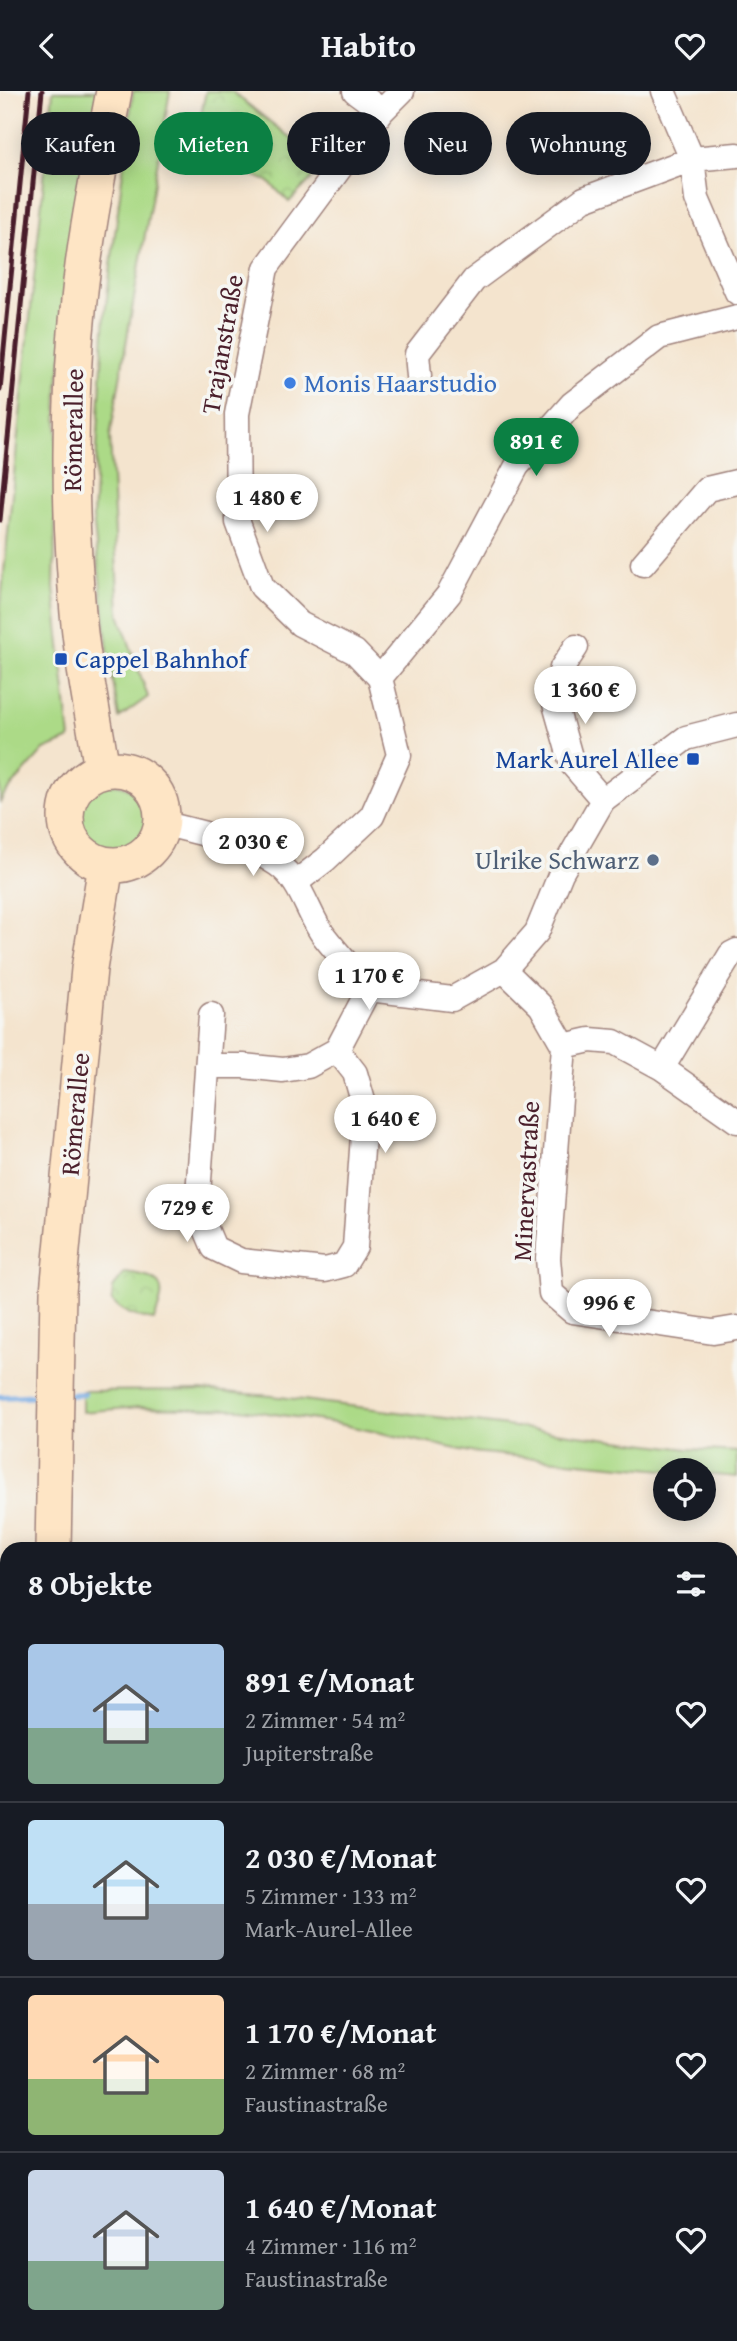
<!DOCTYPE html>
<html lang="de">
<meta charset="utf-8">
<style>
body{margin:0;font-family:"Gentium Book Plus",serif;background:#20242c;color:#f1f3f6;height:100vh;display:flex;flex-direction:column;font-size:26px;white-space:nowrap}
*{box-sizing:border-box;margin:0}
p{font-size:23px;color:#9ea1a6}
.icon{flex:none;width:38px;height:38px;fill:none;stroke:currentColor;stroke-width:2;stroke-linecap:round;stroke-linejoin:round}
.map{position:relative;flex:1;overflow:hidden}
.side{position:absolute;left:0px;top:1451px;width:738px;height:800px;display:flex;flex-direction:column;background:#171b24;border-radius:21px 21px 0 0;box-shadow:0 4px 18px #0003}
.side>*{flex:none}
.banner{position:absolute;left:21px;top:21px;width:696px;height:63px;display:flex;gap:14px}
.buttons{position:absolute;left:653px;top:1367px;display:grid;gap:14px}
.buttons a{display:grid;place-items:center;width:63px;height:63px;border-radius:50%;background:#171b24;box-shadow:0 4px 18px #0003;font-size:35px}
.price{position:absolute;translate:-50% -60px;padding:0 16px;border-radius:24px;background:#fff;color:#222;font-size:23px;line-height:46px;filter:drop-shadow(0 2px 4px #0008)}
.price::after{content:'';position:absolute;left:50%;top:42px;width:21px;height:16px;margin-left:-10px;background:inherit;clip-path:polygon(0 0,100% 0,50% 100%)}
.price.current{background:#0b8043;color:#fff}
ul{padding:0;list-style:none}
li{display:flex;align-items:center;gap:21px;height:175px;padding:0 28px}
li+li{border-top:2px solid #363941}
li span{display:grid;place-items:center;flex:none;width:196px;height:140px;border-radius:7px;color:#555}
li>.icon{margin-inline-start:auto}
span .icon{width:84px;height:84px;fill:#fffc;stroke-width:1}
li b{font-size:30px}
h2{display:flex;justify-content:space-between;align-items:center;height:84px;padding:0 28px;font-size:30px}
.tag{padding:0 24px;border-radius:32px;background:#171b24;box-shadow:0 4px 18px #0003;font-size:24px;line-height:63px}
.tag.current{background:#0b8043;color:#fff}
header{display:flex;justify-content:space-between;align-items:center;height:91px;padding:0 28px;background:#171b24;font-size:32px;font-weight:600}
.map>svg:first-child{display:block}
</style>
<header><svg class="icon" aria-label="back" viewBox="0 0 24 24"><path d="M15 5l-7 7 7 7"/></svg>Habito<svg class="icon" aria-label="heart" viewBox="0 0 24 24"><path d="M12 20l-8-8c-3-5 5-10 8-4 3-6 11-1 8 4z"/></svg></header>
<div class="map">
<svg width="737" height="2250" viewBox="0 0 737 2250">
<defs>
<pattern id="park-crowns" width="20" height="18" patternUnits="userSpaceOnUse" patternTransform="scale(1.75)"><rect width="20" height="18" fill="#acda87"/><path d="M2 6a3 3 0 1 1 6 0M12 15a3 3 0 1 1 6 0" fill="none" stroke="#96bb75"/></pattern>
</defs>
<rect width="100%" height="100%" fill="#f6f6f2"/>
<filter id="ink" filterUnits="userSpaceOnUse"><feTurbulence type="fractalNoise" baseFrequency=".0143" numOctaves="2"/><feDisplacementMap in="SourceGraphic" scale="14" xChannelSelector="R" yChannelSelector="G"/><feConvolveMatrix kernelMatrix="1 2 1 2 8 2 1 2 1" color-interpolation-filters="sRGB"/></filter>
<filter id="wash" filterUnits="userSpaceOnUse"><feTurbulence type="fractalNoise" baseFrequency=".00686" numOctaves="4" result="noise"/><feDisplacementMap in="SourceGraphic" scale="28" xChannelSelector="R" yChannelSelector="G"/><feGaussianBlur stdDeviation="1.57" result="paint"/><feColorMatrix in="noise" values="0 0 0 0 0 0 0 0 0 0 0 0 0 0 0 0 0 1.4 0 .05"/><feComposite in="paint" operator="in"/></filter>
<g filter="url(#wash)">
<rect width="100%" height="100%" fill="#f4e4ce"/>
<path fill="#acda87" stroke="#7b7c59" stroke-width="2" d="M53 0H101L58 293 54 497 70 648 44 659 4 704 0 712V521Z
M133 0H170L110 345 119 523 148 606 119 627 108 560 93 426 105 222Z
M77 728a35 35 0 1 1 70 0a35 35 0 1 1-70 0Z
M200 1299 272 1305 688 1358 737 1361V1386L704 1383V1379H665L471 1361 329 1331 240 1318 140 1316 82 1321V1300Z"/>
<path fill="url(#park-crowns)" stroke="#7b7c59" stroke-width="2" d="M206 0H231L325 74 289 111 268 90 193 61Z
M125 1182C162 1187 169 1192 154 1229 139 1227 121 1222 112 1210L113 1197Z"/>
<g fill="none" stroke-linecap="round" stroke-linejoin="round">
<path stroke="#76aae3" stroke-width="6" d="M68 1304 84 1303
M0 1306 47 1304"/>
</g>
</g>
<g filter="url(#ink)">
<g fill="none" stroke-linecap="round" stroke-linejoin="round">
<g stroke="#9f827c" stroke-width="27">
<path id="street" d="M355 0 382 20
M663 0 692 68 697 108 737 201
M419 285 417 263 474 189 584 108 692 68 737 64
M643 473 707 398 737 391
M576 556 562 577 555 613 572 673 603 709
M380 587 449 503 517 375 572 313 659 246 737 226
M162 732C201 742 244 750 277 773 302 790 307 822 324 845 338 863 354 880 369 898L452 908 504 879 537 841 561 782 603 709 686 647 737 634
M295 792 325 769 372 725 399 664 380 587 355 561 300 533 262 496 238 431 237 323 266 177 382 20 402 0
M504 879 541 915 564 955 548 1167 551 1202 572 1220 713 1241 737 1237
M211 924 197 1117 214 1157 241 1170 325 1179 344 1174 355 1156 365 1017 355 982 337 959
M564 955 590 949 614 951 662 977 737 1030
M207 975H243L283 979 308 975 337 959 369 898
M662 977 731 863 737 860
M0 2246 1 2250
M724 2250 737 2243"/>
</g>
<g stroke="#9f827c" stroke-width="38">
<path id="secondary" d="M66 726a48 48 0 1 1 96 0a48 48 0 1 1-96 0Z
M102 679C94 627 82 574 78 522 69 418 68 312 79 209 86 139 101 69 114 0
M53 1458 58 1201 89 878 106 774
M0 2110 7 2129
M52 2244 55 2250
M247 2244 251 2250"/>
</g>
<use href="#street" stroke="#fff" stroke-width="24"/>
<use href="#secondary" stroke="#fee5c5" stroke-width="35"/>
<path stroke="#4a1f2b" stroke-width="5" d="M0 299 29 0
M0 429 42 0
M0 1979 7 2002
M0 2025 7 2047
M82 2244 85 2250
M97 2244 99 2250"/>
</g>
</g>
<circle fill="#3f7fe0" stroke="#f6f6f2" stroke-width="2.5" cx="290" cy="292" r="7"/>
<g fill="#1a4fb4" stroke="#f6f6f2" stroke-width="2.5">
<rect x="54" y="561" width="14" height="14" rx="3.5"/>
<rect x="686" y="661" width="14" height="14" rx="3.5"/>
</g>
<circle fill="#5c6f8a" stroke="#f6f6f2" stroke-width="2.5" cx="653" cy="769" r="7"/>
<g text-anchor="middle" stroke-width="7" stroke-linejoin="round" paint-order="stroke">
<g font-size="26" fill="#4a1f2b" stroke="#f6f6f2">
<text transform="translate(222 253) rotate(-80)" y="9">Trajanstraße</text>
<text transform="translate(73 339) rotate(-89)" y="9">Römerallee</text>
<text transform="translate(75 1023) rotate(-85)" y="9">Römerallee</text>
<text transform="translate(526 1090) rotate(-87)" y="9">Minervastraße</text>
</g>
<g font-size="26" fill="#366cbe" stroke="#f6f6f2" text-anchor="start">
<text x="304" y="301">Monis Haarstudio</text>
</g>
<g font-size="26" fill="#164399" stroke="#f6f6f2" text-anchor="start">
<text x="75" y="577">Cappel Bahnhof</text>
<text x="679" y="677" text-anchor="end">Mark Aurel Allee</text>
</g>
<g font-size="26" fill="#4e5e75" stroke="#f6f6f2" text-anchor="end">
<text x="639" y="778">Ulrike Schwarz</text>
</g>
</g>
</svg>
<div class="buttons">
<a><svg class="icon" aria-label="locate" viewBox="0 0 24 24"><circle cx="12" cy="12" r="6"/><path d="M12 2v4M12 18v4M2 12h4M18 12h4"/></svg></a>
</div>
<b class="price current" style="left:536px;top:387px">891 €</b>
<b class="price" style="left:267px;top:443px">1 480 €</b>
<b class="price" style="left:585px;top:635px">1 360 €</b>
<b class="price" style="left:253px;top:787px">2 030 €</b>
<b class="price" style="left:369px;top:921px">1 170 €</b>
<b class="price" style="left:385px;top:1064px">1 640 €</b>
<b class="price" style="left:187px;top:1153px">729 €</b>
<b class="price" style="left:609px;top:1248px">996 €</b>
<div class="banner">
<a class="tag">Kaufen</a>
<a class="tag current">Mieten</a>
<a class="tag">Filter</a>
<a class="tag">Neu</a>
<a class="tag">Wohnung</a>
</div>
<section class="side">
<h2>8 Objekte<svg class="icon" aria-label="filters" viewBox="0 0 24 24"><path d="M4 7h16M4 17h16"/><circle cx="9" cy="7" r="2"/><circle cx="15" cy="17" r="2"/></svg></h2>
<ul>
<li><span style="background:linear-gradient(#a9c7e8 60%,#7fa58c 0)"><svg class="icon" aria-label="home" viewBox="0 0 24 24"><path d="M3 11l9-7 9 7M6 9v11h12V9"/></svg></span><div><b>891 €/Monat</b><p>2 Zimmer · 54 m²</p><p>Jupiterstraße</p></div><svg class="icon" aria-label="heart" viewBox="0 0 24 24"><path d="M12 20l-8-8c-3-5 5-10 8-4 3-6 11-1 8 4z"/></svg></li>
<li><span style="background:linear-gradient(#bfe0f5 60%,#9aa5b1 0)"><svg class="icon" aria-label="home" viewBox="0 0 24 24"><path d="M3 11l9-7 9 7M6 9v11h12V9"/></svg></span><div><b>2 030 €/Monat</b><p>5 Zimmer · 133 m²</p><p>Mark-Aurel-Allee</p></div><svg class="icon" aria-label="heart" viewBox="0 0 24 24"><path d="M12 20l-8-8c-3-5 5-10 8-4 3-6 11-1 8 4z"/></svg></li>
<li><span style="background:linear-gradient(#ffd9b3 60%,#8fb573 0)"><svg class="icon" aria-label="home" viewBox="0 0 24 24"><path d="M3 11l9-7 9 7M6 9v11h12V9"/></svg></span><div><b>1 170 €/Monat</b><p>2 Zimmer · 68 m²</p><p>Faustinastraße</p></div><svg class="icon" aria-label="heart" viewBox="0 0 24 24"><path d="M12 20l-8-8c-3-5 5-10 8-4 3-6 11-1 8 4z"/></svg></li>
<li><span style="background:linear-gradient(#c9d6e8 65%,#7fa58c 0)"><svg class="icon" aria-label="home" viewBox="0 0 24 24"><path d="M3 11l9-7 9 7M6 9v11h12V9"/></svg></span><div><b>1 640 €/Monat</b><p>4 Zimmer · 116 m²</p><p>Faustinastraße</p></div><svg class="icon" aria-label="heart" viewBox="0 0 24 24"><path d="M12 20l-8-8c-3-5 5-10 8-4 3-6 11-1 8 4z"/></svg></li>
</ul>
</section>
</div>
